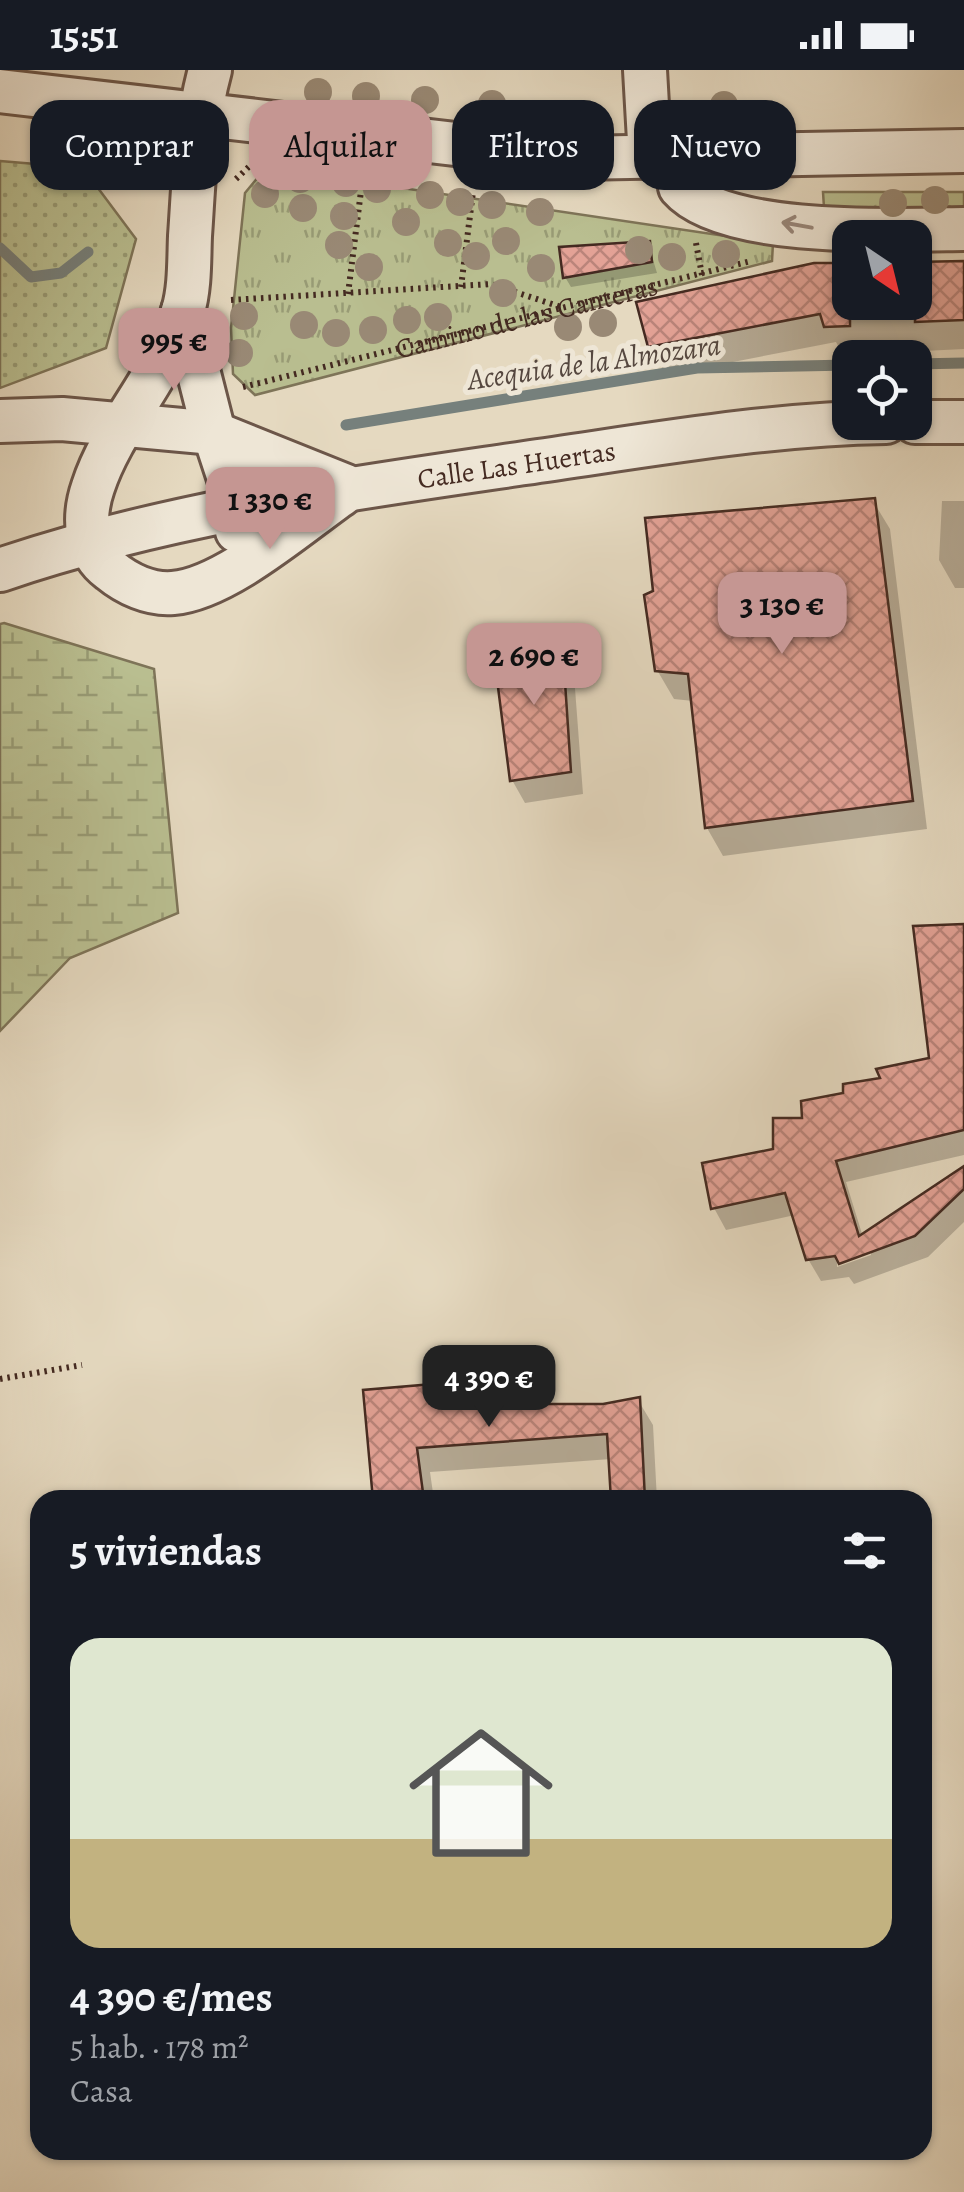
<!DOCTYPE html>
<html lang="es">
<meta charset="utf-8">
<style>
body{margin:0;font-family:Alegreya,serif;background:#242831;color:#f1f3f6;height:100vh;display:flex;flex-direction:column;font-size:38px;white-space:nowrap}
*{box-sizing:border-box;margin:0}
p{font-size:32px;color:#9ea1a6}
.icon{flex:none;width:55px;height:55px;fill:none;stroke:currentColor;stroke-width:2;stroke-linecap:round;stroke-linejoin:round}
.map{position:relative;flex:1;overflow:hidden}
.side{position:absolute;left:30px;top:1420px;width:902px;height:670px;display:flex;flex-direction:column;background:#171b24;border-radius:30px;box-shadow:0 2px 8px #0004}
.side>*{flex:none}
.guide{position:absolute;left:30px;top:30px;width:905px;height:90px;display:flex;gap:20px}
.needle{width:65px;rotate:145deg}
.buttons{position:absolute;left:832px;top:150px;display:grid;gap:20px}
.buttons a{display:grid;place-items:center;width:100px;height:100px;border-radius:20px;background:#171b24;box-shadow:0 2px 8px #0004;font-size:50px}
.price{position:absolute;translate:-50% -85px;padding:0 22px;border-radius:20px;background:#c59692;color:#111;font-size:32px;line-height:65px;filter:drop-shadow(0 2px 5px #0008)}
.price::after{content:'';position:absolute;left:50%;top:60px;width:30px;height:22px;margin-left:-15px;background:inherit;clip-path:polygon(0 0,100% 0,50% 100%)}
.price.on{background:#222;color:#fff}
ul{padding:0;list-style:none}
li{display:grid;align-content:center;gap:20px;height:530px;padding:0 40px}
li+li{border-top:2px solid #363941}
li span{display:grid;place-items:center;height:310px;border-radius:30px;color:#555}
li>.icon{margin-inline-start:auto}
span .icon{width:180px;height:180px;fill:#fffc;stroke-width:1}
li b{font-size:42px}
h2{display:flex;justify-content:space-between;align-items:center;height:120px;padding:0 40px;font-size:42px}
.pill{padding:0 35px;border-radius:30px;background:#171b24;box-shadow:0 2px 8px #0004;font-size:35px;line-height:90px}
.pill.on{background:#c59692;color:#111}
.status{display:flex;justify-content:space-between;align-items:center;height:70px;padding:0 50px;background:#171b24;direction:ltr}
.status svg{height:28px;fill:currentColor}
.map>svg:first-child{display:block}
</style>
<div class="status"><b>15:51</b><svg viewBox="0 0 49 12"><path d="M0 12V9h3v3zM5 12V6h3v6zM10 12V3h3v9zM15 12V0h3v12zM26 1h20v11H26zM47 4h2v5h-2z"/></svg></div>
<div class="map">
<svg width="964" height="2122" viewBox="0 0 964 2122">
<defs>
<pattern id="grass-dots" width="8" height="8" patternUnits="userSpaceOnUse" patternTransform="scale(2.5)"><rect width="8" height="8" fill="#b9be90"/><path d="M2 2h.1M6 6h.1" fill="none" stroke="#989b75" stroke-width="1.8" stroke-linecap="round"/></pattern>
<pattern id="wetland-marsh" width="20" height="14" patternUnits="userSpaceOnUse" patternTransform="scale(2.5)"><rect width="20" height="14" fill="#b9be90"/><path d="M1 5h8M5 5V1M11 12h8M15 12V8" fill="none" stroke="#989b75"/></pattern>
<pattern id="park-tufts" width="24" height="20" patternUnits="userSpaceOnUse" patternTransform="scale(2.5)"><rect width="24" height="20" fill="#b9be90"/><path d="M3 7l-1-3M5 7V3M7 7l1-3M15 17l-1-3M17 17v-4M19 17l1-3" fill="none" stroke="#989b75"/></pattern>
<pattern id="building-cross-hatch" width="8" height="8" patternUnits="userSpaceOnUse" patternTransform="scale(2.5)"><rect width="8" height="8" fill="#e3a296"/><path d="M0 0l8 8M0 8l8-8" fill="none" stroke="#ba847a"/></pattern>
</defs>
<rect width="100%" height="100%" fill="#e5d9c0"/>
<filter id="stains"><feTurbulence type="fractalNoise" baseFrequency=".002" numOctaves="4"/><feColorMatrix values="0 0 0 0 .2 0 0 0 0 .09 0 0 0 0 .02 0 0 0 .5 -.17"/></filter>
<radialGradient id="worn" r=".72"><stop offset=".6" stop-color="#630" stop-opacity="0"/><stop offset="1" stop-color="#630" stop-opacity=".3"/></radialGradient>
<path fill="url(#grass-dots)" stroke="#7e7458" stroke-width="2.5" d="M0 91 83 98 136 169 106 278 0 318Z"/>
<path fill="url(#wetland-marsh)" stroke="#7e7458" stroke-width="2.5" d="M4 553 154 599 178 843 70 888 0 961V554Z"/>
<path fill="url(#park-tufts)" stroke="#7e7458" stroke-width="2.5" d="M281 100 773 173 772 191 255 325 233 304 231 258 245 123 259 106Z
M823 122H964V151L825 153Z"/>
<path fill="#0003" fill-rule="evenodd" d="M648 173 657 203 571 217 565 207Z
M915 194H964V279L843 285 836 272 666 305 650 276 850 195V232H915Z
M873 431 890 459 927 759 723 786 707 758 693 631 674 629 657 600Z
M942 431H964V518H955L939 490Z
M560 569 573 592 583 724 525 733 512 710Z
M964 861V1085L846 1112 863 1167 964 1099V1152L928 1187 854 1214 849 1207 821 1211 808 1189 795 1145 726 1160 714 1138 804 1051 846 1025 932 990ZM871 1179V1185L837 1197V1192Z
M513 1309 528 1334 603 1337 638 1330 653 1355 657 1430H613L611 1389 430 1402 434 1430H373L366 1322Z"/>
<g fill="none" stroke-linecap="round" stroke-linejoin="round">
<path stroke="#76807c" stroke-width="11" d="M0 178 31 207 61 203 88 182
M915 294 964 293
M346 355 697 298 850 295"/>
</g>
<path fill="url(#building-cross-hatch)" stroke="#442a21" stroke-width="2.5" d="M650 171 652 192 563 208 559 177Z
M964 191V250L915 252V192Z
M814 193H850V256L824 257 820 244 648 277 636 232Z
M875 428 913 731 705 758 688 604 655 601 644 525 653 521 645 448Z
M562 567 571 702 510 711 493 578Z
M964 854V1060L836 1091 859 1166 964 1096V1119L915 1166 839 1194 835 1186 806 1190 785 1123 711 1139 702 1093 773 1079V1048H802L801 1031 843 1023V1014L880 1008 876 999 929 988 913 856Z
M515 1307 518 1334H603L640 1327 645 1430H611L607 1364 417 1378 424 1430H373L363 1320Z"/>
<g fill="none" stroke-linecap="round" stroke-linejoin="round">
<g stroke="#6c5649" stroke-width="48">
<g id="minor">
<path d="M210 0C195 55 194 109 190 166 189 190 190 218 183 241 165 305 113 355 93 417 83 446 84 481 110 500 127 514 150 525 173 523 225 519 299 454 342 424"/>
<path d="M645 0 650 88"/>
<path d="M0 21 576 88 964 81"/>
<path d="M675 88 680 117C724 168 898 160 964 159"/>
<path d="M183 241 214 363 238 436 237 461"/>
<path d="M0 351 62 349 214 363 346 416"/>
<path d="M915 352H964"/>
<path id="s2" d="M0 500C171 442 347 419 525 393 645 376 765 354 886 352"/>
</g>
</g>
<g stroke="#442a21" stroke-width="6" stroke-dasharray="2.5 5" stroke-linecap="butt">
<path d="M236 109 255 91"/>
<path d="M696 173 702 205"/>
<path d="M461 217 473 122"/>
<path d="M348 224 363 105"/>
<path d="M231 230 491 214 564 238"/>
<path id="s1" d="M243 317 751 191"/>
<path d="M0 1309 82 1295"/>
</g>
<use href="#minor" stroke="#eee6d6" stroke-width="42"/>
</g>
<g fill="#998975">
<circle cx="318" cy="22" r="14"/>
<circle cx="366" cy="26" r="14"/>
<circle cx="425" cy="30" r="14"/>
<circle cx="492" cy="34" r="14"/>
<circle cx="724" cy="35" r="14"/>
<circle cx="300" cy="109" r="14"/>
<circle cx="346" cy="113" r="14"/>
<circle cx="377" cy="119" r="14"/>
<circle cx="265" cy="124" r="14"/>
<circle cx="430" cy="125" r="14"/>
<circle cx="935" cy="130" r="14"/>
<circle cx="460" cy="132" r="14"/>
<circle cx="893" cy="133" r="14"/>
<circle cx="492" cy="135" r="14"/>
<circle cx="303" cy="138" r="14"/>
<circle cx="540" cy="142" r="14"/>
<circle cx="344" cy="146" r="14"/>
<circle cx="406" cy="152" r="14"/>
<circle cx="506" cy="171" r="14"/>
<circle cx="448" cy="173" r="14"/>
<circle cx="339" cy="175" r="14"/>
<circle cx="639" cy="180" r="14"/>
<circle cx="726" cy="184" r="14"/>
<circle cx="476" cy="186" r="14"/>
<circle cx="672" cy="187" r="14"/>
<circle cx="369" cy="197" r="14"/>
<circle cx="541" cy="198" r="14"/>
<circle cx="503" cy="223" r="14"/>
<circle cx="244" cy="246" r="14"/>
<circle cx="438" cy="247" r="14"/>
<circle cx="407" cy="250" r="14"/>
<circle cx="603" cy="253" r="14"/>
<circle cx="304" cy="255" r="14"/>
<circle cx="568" cy="257" r="14"/>
<circle cx="373" cy="260" r="14"/>
<circle cx="336" cy="263" r="14"/>
<circle cx="239" cy="283" r="14"/>
</g>
<defs><path id="oneway-shaft" d="M-6 0H5M1.5-3L5.5 0L1.5 3" fill="none" stroke-width="1.6" stroke-linecap="round" stroke-linejoin="round" transform="scale(2.5)"/></defs>
<use stroke="#99887c" href="#oneway-shaft" transform="translate(797 155) rotate(-170)"/>
<g text-anchor="middle" stroke-width="10" stroke-linejoin="round" paint-order="stroke">
<g font-size="28" fill="#442a21" stroke="#eee6d6">
<text dy="10" stroke="none"><textPath href="#s1" startOffset="292">Camino de las Canteras</textPath></text>
<text dy="10" stroke="none"><textPath href="#s2" startOffset="528">Calle Las Huertas</textPath></text>
</g>
<g font-size="30" font-style="italic" fill="#55473f" stroke="#eee6d6">
<text transform="translate(594 292) rotate(-8)" y="10">Acequia de la Almozara</text>
</g>
</g>
<rect width="100%" height="100%" filter="url(#stains)"/>
<rect width="100%" height="100%" fill="url(#worn)"/>
</svg>
<div class="buttons">
<a><svg class="needle" viewBox="-14 -14 28 28"><path d="M0-13l5 13h-10z" fill="#e53935"/><path d="M0 13l5-13h-10z" fill="#9ea1a6"/></svg></a>
<a><svg class="icon" aria-label="locate" viewBox="0 0 24 24"><circle cx="12" cy="12" r="6"/><path d="M12 2v4M12 18v4M2 12h4M18 12h4"/></svg></a>
</div>
<b class="price" style="left:174px;top:323px">995 €</b>
<b class="price" style="left:270px;top:482px">1 330 €</b>
<b class="price" style="left:782px;top:587px">3 130 €</b>
<b class="price" style="left:534px;top:638px">2 690 €</b>
<b class="price on" style="left:489px;top:1360px">4 390 €</b>
<div class="guide">
<a class="pill">Comprar</a>
<a class="pill on">Alquilar</a>
<a class="pill">Filtros</a>
<a class="pill">Nuevo</a>
</div>
<section class="side">
<h2>5 viviendas<svg class="icon" aria-label="filters" viewBox="0 0 24 24"><path d="M4 7h16M4 17h16"/><circle cx="9" cy="7" r="2"/><circle cx="15" cy="17" r="2"/></svg></h2>
<ul>
<li><span style="background:linear-gradient(#dfe7d0 65%,#c2b280 0)"><svg class="icon" aria-label="home" viewBox="0 0 24 24"><path d="M3 11l9-7 9 7M6 9v11h12V9"/></svg></span><div><b>4 390 €/mes</b><p>5 hab. · 178 m²</p><p>Casa</p></div></li>
</ul>
</section>
</div>
